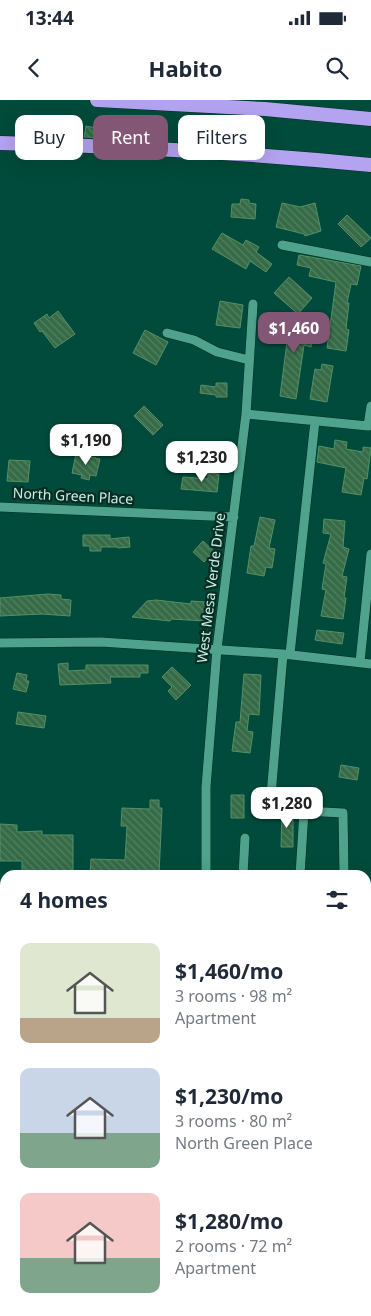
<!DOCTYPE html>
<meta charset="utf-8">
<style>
body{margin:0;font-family:"Noto Sans",sans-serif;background:#f2f2f3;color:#1f2937;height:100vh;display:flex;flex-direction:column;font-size:19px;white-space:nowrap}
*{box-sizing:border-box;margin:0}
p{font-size:16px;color:#747a83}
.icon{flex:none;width:28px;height:28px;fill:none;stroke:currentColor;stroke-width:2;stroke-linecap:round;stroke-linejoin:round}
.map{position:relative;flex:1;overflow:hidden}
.drawer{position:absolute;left:0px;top:770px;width:371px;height:446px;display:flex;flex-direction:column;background:#fff;border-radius:15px 15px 0 0;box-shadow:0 5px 20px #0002}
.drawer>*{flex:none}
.top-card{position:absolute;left:15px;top:15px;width:341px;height:45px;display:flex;gap:10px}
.price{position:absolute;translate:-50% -42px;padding:0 11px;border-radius:10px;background:#fff;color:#222;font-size:16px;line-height:32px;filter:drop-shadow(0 1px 2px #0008)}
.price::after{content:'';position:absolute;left:50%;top:30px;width:15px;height:11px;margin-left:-8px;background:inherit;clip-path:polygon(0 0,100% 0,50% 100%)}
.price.selected{background:#835675;color:#fff}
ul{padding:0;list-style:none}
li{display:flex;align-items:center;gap:15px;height:125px;padding:0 20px}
li span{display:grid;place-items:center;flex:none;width:140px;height:100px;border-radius:10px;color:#555}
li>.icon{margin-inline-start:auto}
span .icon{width:60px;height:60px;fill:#fffc;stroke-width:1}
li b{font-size:21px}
h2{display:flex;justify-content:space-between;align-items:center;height:60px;padding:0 20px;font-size:21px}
.pill{padding:0 18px;border-radius:10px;background:#fff;box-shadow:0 5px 20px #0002;font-size:18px;line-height:45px}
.pill.selected{background:#835675;color:#fff}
.status{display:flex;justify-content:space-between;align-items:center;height:35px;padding:0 25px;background:#fff;direction:ltr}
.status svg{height:14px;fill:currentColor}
header{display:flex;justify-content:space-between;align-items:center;height:65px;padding:0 20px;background:#fff;font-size:22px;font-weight:700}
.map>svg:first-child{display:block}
</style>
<div class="status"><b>13:44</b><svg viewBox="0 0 49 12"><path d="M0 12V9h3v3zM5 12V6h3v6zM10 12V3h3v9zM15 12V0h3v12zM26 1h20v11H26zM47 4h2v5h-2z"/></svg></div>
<header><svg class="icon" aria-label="back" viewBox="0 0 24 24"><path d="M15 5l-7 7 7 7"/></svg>Habito<svg class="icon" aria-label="search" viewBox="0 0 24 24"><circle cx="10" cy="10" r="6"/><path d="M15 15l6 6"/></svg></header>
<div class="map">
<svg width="371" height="1216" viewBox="0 0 371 1216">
<defs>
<pattern id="building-back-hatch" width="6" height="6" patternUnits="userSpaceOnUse" patternTransform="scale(1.25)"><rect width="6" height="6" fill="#366b47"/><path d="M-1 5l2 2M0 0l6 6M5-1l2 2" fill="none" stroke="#528061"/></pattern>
</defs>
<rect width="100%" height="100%" fill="#004b3b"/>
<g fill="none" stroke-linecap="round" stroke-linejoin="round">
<path stroke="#4a1831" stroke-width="16" d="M0 867H5
M366 909 371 910"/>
</g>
<path fill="url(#building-back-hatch)" stroke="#559067" d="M86 26 122 33 121 39 84 37Z
M241 99 249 100V103L256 104 255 119 231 117 232 104H240Z
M282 103 300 107 315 103 321 131 305 136 304 134 276 127Z
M347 115 371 138 361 147 338 124Z
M222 133 243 145 246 140 259 147 256 152 272 164 266 172 250 161 246 169 212 149Z
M299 155 361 166 357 185 351 184 347 203H349L346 229 349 230 346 251 327 248 336 182 309 176 311 168 297 165Z
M289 177 312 198 298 214 274 193Z
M220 201 243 205 240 228 216 225Z
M58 211 75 234 55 248 42 231 40 232 34 223 47 214 49 218Z
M283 220 316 227 311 247 304 245 296 299 280 296 287 242 278 239Z
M145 230 168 242 156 265 133 253Z
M322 264 333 266 327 302 310 299 315 269 321 270Z
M216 283H227V297H216V295L200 293 201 285 216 287Z
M144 306 163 325 153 335 134 316Z
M335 340 347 342 346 349 363 352V347L371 348 367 379 364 378 361 395 342 392 346 368 317 362 319 346 334 349Z
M76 354 100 359 96 376 90 375 89 380 81 378 82 375 72 373Z
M9 360 30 361 28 382 7 381Z
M208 373 219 374 217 392 181 389 183 377 208 379Z
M260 417 275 420 269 448 275 449 272 468 266 467 264 476 247 473 251 446H254Z
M324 419 345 421 343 447 349 449 342 476 347 477 344 498H346L343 519 321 516 326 490 322 489 326 464 323 463 331 434 323 433Z
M83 435H110V439L129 437 130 447 118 448 117 447H101V451H90V446H83Z
M203 441 214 451 204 462 193 452Z
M48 494 61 495V499L71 500 70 516 42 514 0 516V498Z
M156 500 191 504V501L206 502 205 521 171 519 170 521 132 517 147 501Z
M317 530 344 533 342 544 315 540Z
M68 563V571L86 570V565H148V573H140V577H110L111 583 60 585 58 564Z
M172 567 191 585 176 600 168 591 172 587 162 577Z
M17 573 27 575 26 581H29L26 592 13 589Z
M244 574 261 575 259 615 249 614 247 631 253 632 250 653 232 651 236 622H240Z
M18 612 46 616 44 628 16 624Z
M341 665 359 668 357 680 339 677Z
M231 695H244V718H231Z
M150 700H159V708H162L159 775H90L91 759 125 760 127 726H121L122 708 150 709Z
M282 711H293V747H281Z
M0 724 17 725V732L42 731V735H73V775L22 774V761H0Z"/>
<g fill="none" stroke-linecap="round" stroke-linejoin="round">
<g stroke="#002e23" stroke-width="10">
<path id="minor" d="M282 145 371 162
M167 233 194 240 217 252 249 260
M246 314 368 326 371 306
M0 407 234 417
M0 543 101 542 283 554 371 564
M290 554 315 321
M360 562 371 454
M270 707 283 554
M206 775V687L217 549 246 314 253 204
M243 775 245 738
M300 775 304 711 343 713 344 775
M366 1004 371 1006
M3 1081 5 1039
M200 1211 201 1216
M329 1211 331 1216"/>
</g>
<g stroke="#002e23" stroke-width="14">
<path id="major" d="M0 818H5
M0 838H5
M366 841H371
M366 860 371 861"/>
</g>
<g stroke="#002e23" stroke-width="15">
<path id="highway" d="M97 0 265 9 371 19
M0 43C124 46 247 53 371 65"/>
</g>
<use href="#minor" stroke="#4fa28b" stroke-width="9"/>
<use href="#major" stroke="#8ba3c8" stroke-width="12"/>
<use href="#highway" stroke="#b3a3f1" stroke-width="14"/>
<g stroke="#5e9889" stroke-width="4.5">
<path id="rail" d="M0 903H5
M366 947 371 949"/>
</g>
<use href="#rail" stroke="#082d24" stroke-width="2.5" stroke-dasharray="8" stroke-linecap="butt"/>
</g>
<g text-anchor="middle" stroke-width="4.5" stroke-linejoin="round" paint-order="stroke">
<g font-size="14" fill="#c9f0e2" stroke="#082d24">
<text transform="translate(73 396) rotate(3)" y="5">North Green Place</text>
<text transform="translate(211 488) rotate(-83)" y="5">West Mesa Verde Drive</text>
</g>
</g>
</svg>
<b class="price selected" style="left:294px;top:254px">$1,460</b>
<b class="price" style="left:86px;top:366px">$1,190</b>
<b class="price" style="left:202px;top:383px">$1,230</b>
<b class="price" style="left:287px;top:729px">$1,280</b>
<div class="top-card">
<a class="pill">Buy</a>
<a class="pill selected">Rent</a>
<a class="pill">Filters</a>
</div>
<section class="drawer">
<h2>4 homes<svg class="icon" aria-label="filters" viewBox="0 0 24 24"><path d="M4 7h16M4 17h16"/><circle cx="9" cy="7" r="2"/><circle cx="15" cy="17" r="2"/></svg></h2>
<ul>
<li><span style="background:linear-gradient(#dfe7d0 75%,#b9a48a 0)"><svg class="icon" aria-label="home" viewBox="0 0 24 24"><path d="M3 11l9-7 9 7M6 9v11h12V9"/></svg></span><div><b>$1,460/mo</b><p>3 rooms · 98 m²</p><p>Apartment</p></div></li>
<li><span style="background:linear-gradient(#c9d6e8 65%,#7fa58c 0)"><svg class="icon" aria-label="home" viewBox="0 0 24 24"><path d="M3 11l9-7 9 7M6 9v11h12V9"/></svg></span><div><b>$1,230/mo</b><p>3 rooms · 80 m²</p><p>North Green Place</p></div></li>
<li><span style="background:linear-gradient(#f6c9c9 65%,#7fa58c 0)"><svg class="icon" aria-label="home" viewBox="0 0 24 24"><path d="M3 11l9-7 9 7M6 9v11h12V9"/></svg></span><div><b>$1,280/mo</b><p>2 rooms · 72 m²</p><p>Apartment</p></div></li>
</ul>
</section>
</div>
